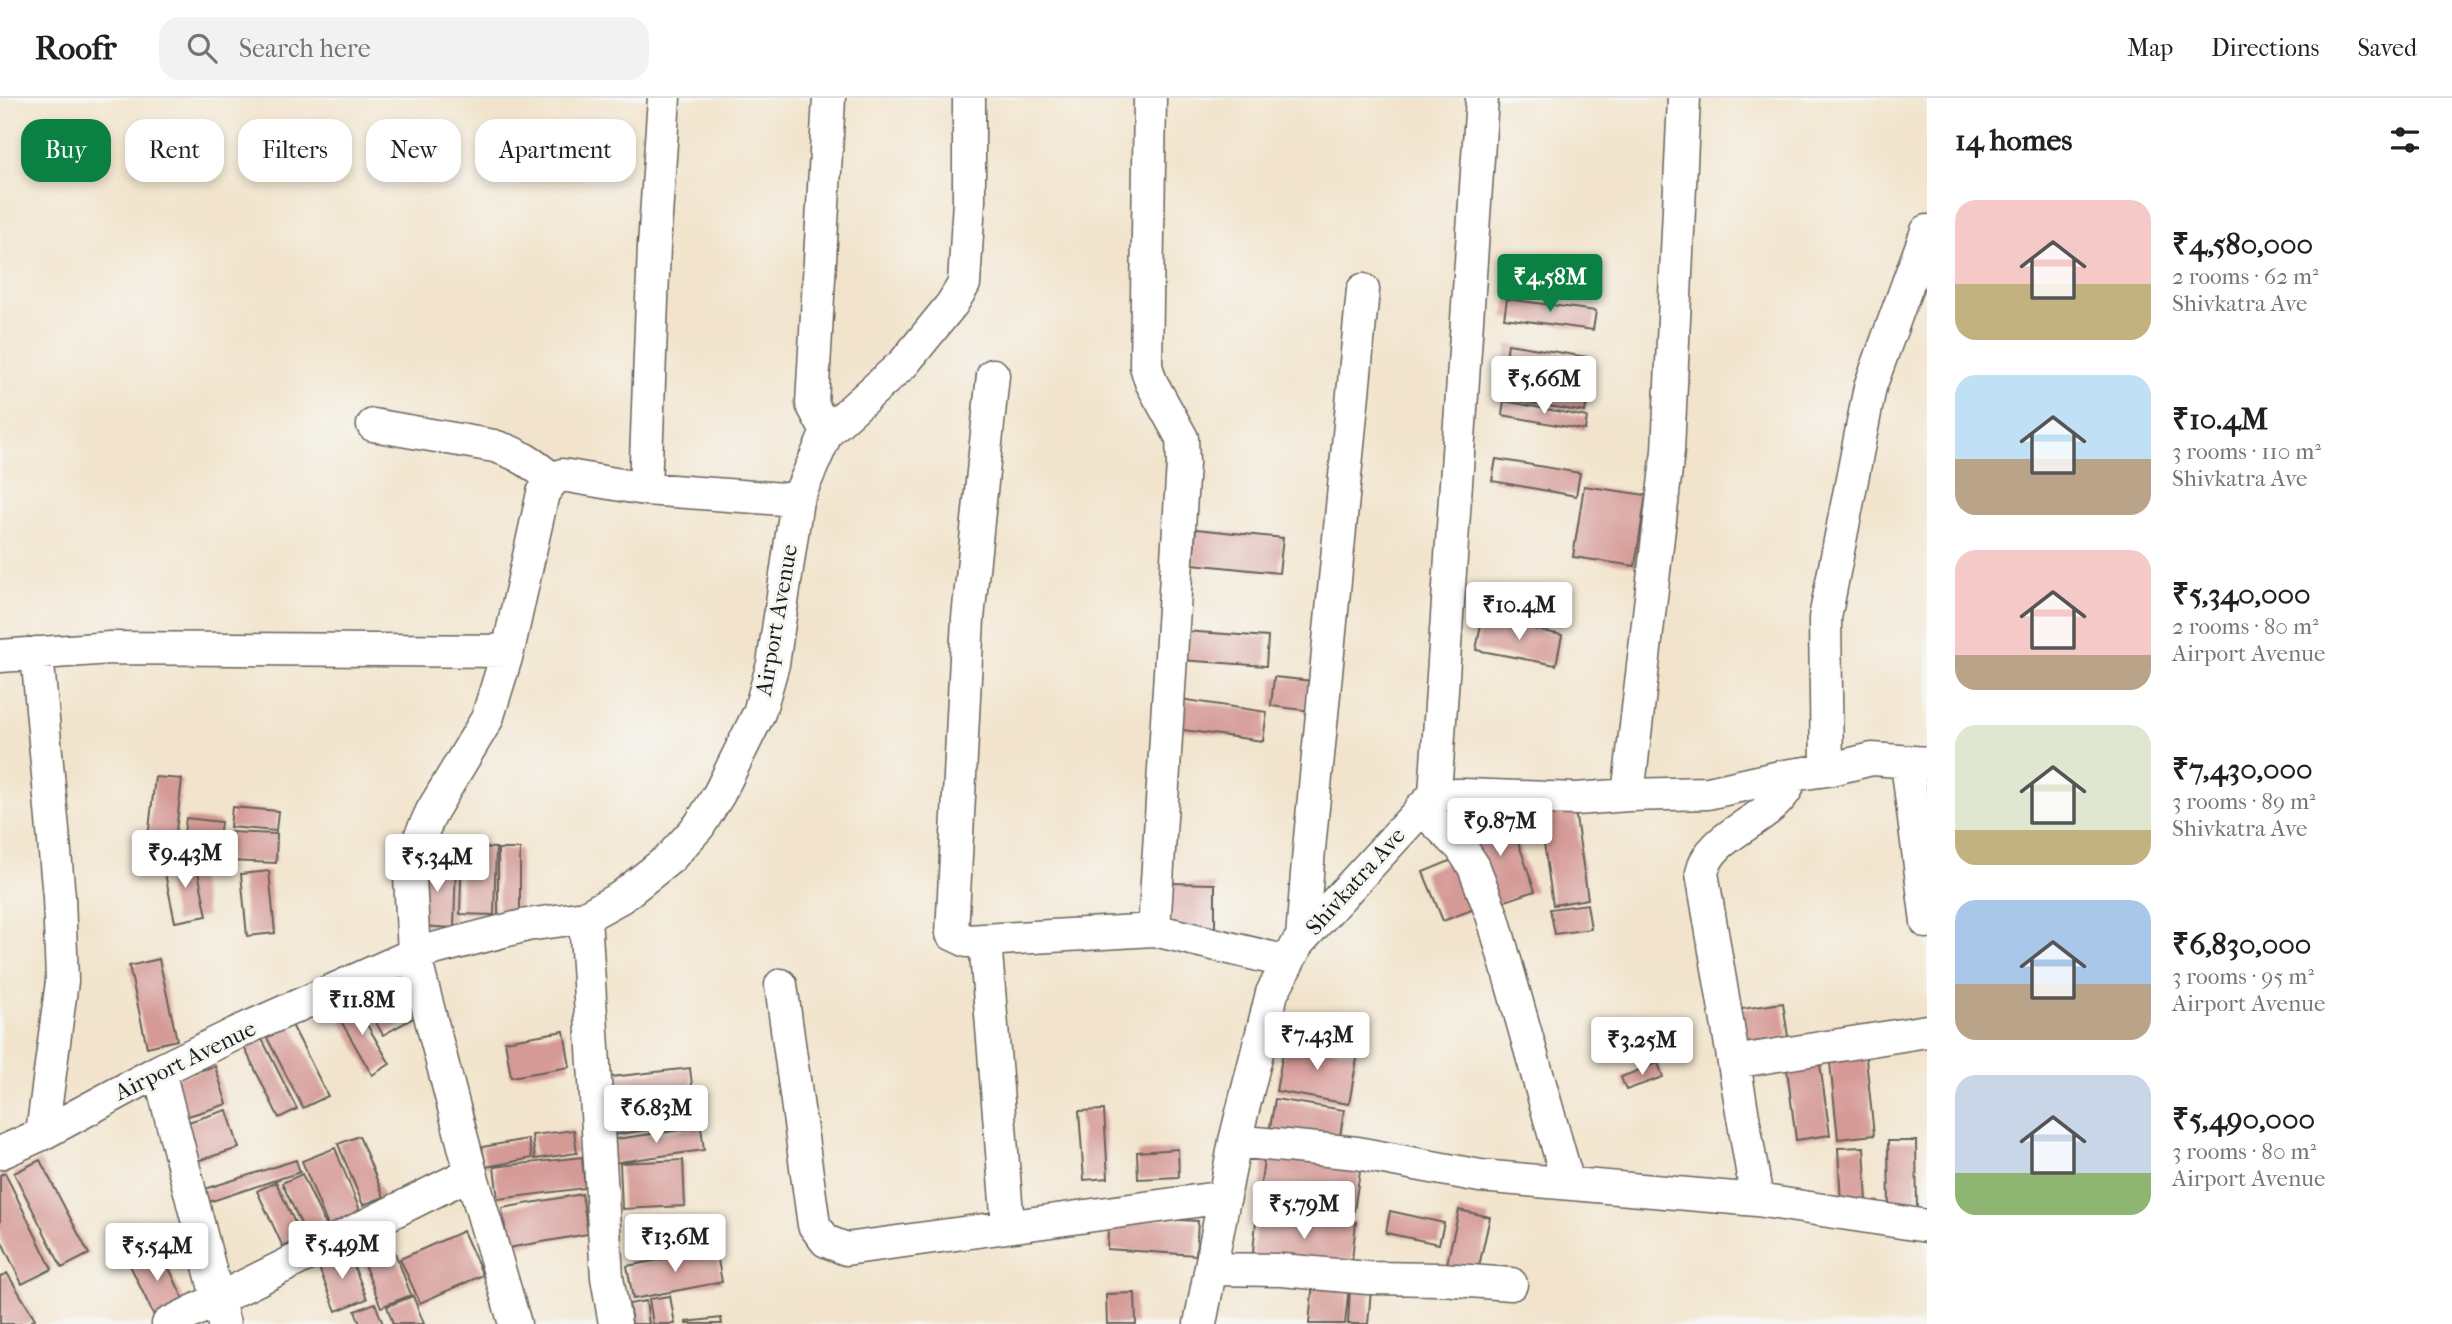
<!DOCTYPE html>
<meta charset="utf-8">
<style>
body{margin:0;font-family:"IM FELL French Canon",serif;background:#f2f2f2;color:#202124;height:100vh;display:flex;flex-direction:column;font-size:26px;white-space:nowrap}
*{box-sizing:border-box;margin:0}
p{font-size:23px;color:#757577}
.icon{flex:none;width:38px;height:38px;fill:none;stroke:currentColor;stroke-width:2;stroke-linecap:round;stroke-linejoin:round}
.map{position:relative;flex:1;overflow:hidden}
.side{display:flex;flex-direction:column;background:#fff;width:525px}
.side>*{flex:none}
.top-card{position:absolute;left:21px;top:21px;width:665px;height:63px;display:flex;gap:14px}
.price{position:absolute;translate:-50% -60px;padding:0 16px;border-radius:7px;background:#fff;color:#222;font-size:23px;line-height:46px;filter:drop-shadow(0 2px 4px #0008)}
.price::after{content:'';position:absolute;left:50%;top:42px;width:21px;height:16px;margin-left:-10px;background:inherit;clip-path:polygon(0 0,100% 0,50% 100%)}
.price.selected{background:#0b8043;color:#fff}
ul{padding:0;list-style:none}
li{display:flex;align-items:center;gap:21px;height:175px;padding:0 28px}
li span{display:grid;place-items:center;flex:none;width:196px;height:140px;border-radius:21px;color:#555}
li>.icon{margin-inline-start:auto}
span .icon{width:84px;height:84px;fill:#fffc;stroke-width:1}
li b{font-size:30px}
h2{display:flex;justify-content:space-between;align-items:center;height:84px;padding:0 28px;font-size:30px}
.tag{padding:0 24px;border-radius:21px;background:#fff;box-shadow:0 4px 10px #0003;font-size:24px;line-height:63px}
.tag.selected{background:#0b8043;color:#fff}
header{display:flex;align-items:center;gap:42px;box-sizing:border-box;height:98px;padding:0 35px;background:#fff;border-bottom:2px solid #e0e0e0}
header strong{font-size:33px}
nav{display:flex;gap:38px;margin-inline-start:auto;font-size:24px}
.search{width:490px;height:63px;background:#f2f2f2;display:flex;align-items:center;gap:18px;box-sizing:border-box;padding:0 24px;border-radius:21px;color:#757577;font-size:26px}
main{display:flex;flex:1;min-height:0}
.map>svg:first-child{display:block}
</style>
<header>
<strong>Roofr</strong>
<div class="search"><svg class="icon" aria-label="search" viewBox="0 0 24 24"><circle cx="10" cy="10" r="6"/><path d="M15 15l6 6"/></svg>Search here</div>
<nav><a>Map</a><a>Directions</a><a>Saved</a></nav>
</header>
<main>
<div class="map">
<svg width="1927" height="1226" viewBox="0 0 1927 1226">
<rect width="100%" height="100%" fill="#f6f6f2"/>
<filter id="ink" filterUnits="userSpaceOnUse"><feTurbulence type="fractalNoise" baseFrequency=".0143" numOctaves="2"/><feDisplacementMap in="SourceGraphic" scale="14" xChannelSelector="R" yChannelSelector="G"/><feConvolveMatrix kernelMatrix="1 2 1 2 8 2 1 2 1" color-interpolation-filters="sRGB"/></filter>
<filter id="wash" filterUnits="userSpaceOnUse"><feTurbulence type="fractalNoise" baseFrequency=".00686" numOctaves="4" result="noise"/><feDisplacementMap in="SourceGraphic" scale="28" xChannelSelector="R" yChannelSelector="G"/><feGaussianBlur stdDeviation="1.57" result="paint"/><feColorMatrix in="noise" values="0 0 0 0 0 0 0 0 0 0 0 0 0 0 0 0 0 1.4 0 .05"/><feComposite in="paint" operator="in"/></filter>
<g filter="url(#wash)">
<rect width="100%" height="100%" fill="#f2e4cc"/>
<g id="blocks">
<path fill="#d59a96" d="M1507 201 1596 213 1593 232 1504 220Z
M1508 246 1593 260 1587 293 1503 279Z
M1502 283 1588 297 1585 314 1499 300Z
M1504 303 1587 319 1585 332 1502 317Z
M1496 361 1580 375 1576 398 1492 383Z
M1584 388 1646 397 1635 468 1573 459Z
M1196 431 1283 440 1279 475 1193 466Z
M1482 521 1562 537 1556 567 1476 552Z
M1183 533 1268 539 1266 568 1181 562Z
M1274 579 1322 584 1319 614 1271 608Z
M1180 601 1267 614 1263 643 1176 631Z
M155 679 182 681 174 751 147 749Z
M232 709 278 713 276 733 230 729Z
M1507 712 1535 793 1493 807 1466 726Z
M1575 713 1588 801 1553 807 1540 718Z
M186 720 221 724 217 756 182 752Z
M229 734 277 736 276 765 228 763Z
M462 749 496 750 494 817 460 816Z
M498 751H520V817H498Z
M195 759 207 818 175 824 163 766Z
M1457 760 1477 810 1443 823 1423 774Z
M420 763H456L454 830 418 828Z
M269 773 275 835 247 838 241 776Z
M1170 785 1215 786V832H1169Z
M1587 806 1591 831 1555 836 1550 811Z
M159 861 177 942 147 949 129 868Z
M396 868 422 915 383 937 357 890Z
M352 901 390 966 372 977 334 911Z
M1783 905 1788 939 1740 946 1735 912Z
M288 919 328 998 303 1010 263 932Z
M257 931 297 1011 279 1020 239 939Z
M564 933 570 969 511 979 505 943Z
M1285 943 1358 955 1349 1006 1276 993Z
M1865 951 1874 1037 1838 1041 1829 955Z
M1819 959 1830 1037 1796 1042 1786 964Z
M1658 965 1663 979 1626 992 1621 979Z
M215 968 227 1006 185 1019 172 981Z
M690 970 694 1005 607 1015 603 980Z
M1275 1001 1344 1012 1338 1052 1268 1041Z
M696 1009 698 1024 607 1038 605 1023Z
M227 1012 239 1050 197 1063 185 1025Z
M1104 1012 1108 1080 1084 1082 1079 1013Z
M701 1029 704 1052 612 1065 609 1042Z
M574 1032 577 1055 535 1061 532 1037Z
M359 1038 384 1099 363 1107 338 1046Z
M528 1041 532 1060 486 1069 482 1049Z
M1888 1043H1916L1917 1114 1889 1115Z
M1864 1049 1867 1105 1841 1106 1838 1050Z
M335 1050 363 1120 330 1133 302 1063Z
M1178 1051 1179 1079 1138 1081 1137 1054Z
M1265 1054 1361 1067 1354 1113 1259 1100Z
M582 1059 585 1090 498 1101 494 1069Z
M40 1062 89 1156 62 1170 14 1075Z
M296 1062 300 1074 203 1106 199 1093Z
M683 1062 685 1108 622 1111 620 1065Z
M5 1075 52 1171 22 1186 0 1140V1077Z
M302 1076 326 1128 306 1137 282 1085Z
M276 1084 302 1140 283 1149 257 1093Z
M582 1096 588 1136 508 1150 502 1110Z
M1459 1112 1490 1119 1477 1177 1446 1170Z
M1390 1113 1444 1125 1439 1146 1386 1135Z
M1257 1114 1356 1124 1351 1172 1252 1163Z
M1109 1118 1198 1123 1196 1157 1107 1151Z
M190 1128 205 1163 187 1170 172 1136Z
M463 1133 483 1177 420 1205 400 1161Z
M157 1144 188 1211 158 1226 126 1159Z
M391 1144 411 1197 381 1209 360 1156Z
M716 1151 722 1184 633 1201 627 1168Z
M348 1153 367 1201 336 1213 317 1165Z
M7 1175 35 1221 27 1226H0V1179Z
M1313 1184 1349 1188 1345 1226H1309Z
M1350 1191 1371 1192 1368 1226H1348Z
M1135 1195 1136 1226H1107L1106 1196Z
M413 1198 424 1226H393L387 1208Z
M670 1198 675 1226H653L649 1201Z
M646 1203 649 1226H632L629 1206Z
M375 1205 383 1226H360L355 1213Z
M721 1220 722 1226H686V1224Z"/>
</g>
</g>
<g filter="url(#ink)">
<use href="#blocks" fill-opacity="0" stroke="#67625a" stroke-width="2"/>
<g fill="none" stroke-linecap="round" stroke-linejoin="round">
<g stroke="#67625a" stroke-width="35">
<path id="minor" d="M1150 0 1146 268 1151 284 1182 340 1183 365 1154 832
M993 277 968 520 952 836 967 843 1154 832 1288 864
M373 327 494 348C518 355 534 366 553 382
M827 334 812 306 829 0
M645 391 654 148 664 0
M37 555 59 799 62 883 42 1036
M0 558 110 550 508 553
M1907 665 1927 824
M1827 672 1825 520 1870 289 1927 133
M1435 696 1576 701 1628 697 1708 695 1784 678 1827 672 1872 661 1927 665
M1628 697 1668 353 1684 0
M1421 710 1461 749 1474 769 1493 820 1568 1085
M585 819 607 1179 615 1226
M1302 840 1309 751 1363 192
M985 842 1008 1128
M781 887 814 1127 826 1143 846 1151 1225 1099
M1734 964 1927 933
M159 973 224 1226
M1235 1043 1357 1055 1480 1078 1757 1102 1927 1128
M0 1055 42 1036 159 973 243 932 414 856 527 827 585 819 621 799 670 760 699 728 719 696 759 615 773 566 797 402 827 334 904 265 952 206 964 186 969 103V0
M1757 1102 1702 775C1709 736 1767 725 1787 690L1784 678
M1211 1171 1282 1172 1368 1180 1441 1181 1511 1186
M168 1226 471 1075
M515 1226 471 1075 414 856 410 778 415 750 432 713 487 621 508 553 543 395 553 382 562 377 645 391 797 402
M1200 1226 1235 1043 1272 895 1298 845 1435 696 1482 0"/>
</g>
<use href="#minor" stroke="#fff" stroke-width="32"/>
</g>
</g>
<g text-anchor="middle" stroke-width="6" stroke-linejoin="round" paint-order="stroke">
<g font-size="23" fill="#1c1c1c" stroke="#f6f6f2">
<text transform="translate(776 522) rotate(-80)" y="8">Airport Avenue</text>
<text transform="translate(1355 783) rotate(-48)" y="8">Shivkatra Ave</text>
<text transform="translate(185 962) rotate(-26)" y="8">Airport Avenue</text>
</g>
</g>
</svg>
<b class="price selected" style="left:1550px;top:216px">₹4.58M</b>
<b class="price" style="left:1544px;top:318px">₹5.66M</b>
<b class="price" style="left:1519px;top:544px">₹10.4M</b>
<b class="price" style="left:1500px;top:760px">₹9.87M</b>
<b class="price" style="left:185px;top:792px">₹9.43M</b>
<b class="price" style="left:437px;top:796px">₹5.34M</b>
<b class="price" style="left:362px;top:939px">₹11.8M</b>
<b class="price" style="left:1317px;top:974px">₹7.43M</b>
<b class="price" style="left:1642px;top:979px">₹3.25M</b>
<b class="price" style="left:656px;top:1047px">₹6.83M</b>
<b class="price" style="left:1304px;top:1143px">₹5.79M</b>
<b class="price" style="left:675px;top:1176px">₹13.6M</b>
<b class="price" style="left:342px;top:1183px">₹5.49M</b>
<b class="price" style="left:157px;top:1185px">₹5.54M</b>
<div class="top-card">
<a class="tag selected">Buy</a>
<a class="tag">Rent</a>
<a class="tag">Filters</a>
<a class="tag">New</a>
<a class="tag">Apartment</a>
</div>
</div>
<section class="side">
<h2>14 homes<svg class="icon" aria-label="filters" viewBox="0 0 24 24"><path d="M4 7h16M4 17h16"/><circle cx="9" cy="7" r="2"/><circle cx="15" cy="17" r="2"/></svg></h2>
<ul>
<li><span style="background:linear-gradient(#f6c9c9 60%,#c2b280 0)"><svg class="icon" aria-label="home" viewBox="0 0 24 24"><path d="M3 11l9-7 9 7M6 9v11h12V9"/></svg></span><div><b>₹4,580,000</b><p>2 rooms · 62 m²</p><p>Shivkatra Ave</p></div></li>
<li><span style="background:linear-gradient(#bfe0f5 60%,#b9a48a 0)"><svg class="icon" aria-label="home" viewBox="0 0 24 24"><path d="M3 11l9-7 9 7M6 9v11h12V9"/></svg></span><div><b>₹10.4M</b><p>3 rooms · 110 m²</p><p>Shivkatra Ave</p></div></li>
<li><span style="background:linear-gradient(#f6c9c9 75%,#b9a48a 0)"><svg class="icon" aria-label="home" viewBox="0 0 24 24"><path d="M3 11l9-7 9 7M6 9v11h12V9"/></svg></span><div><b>₹5,340,000</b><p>2 rooms · 80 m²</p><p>Airport Avenue</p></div></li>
<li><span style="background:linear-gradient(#dfe7d0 75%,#c2b280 0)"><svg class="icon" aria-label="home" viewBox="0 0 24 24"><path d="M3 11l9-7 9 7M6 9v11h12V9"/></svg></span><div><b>₹7,430,000</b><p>3 rooms · 89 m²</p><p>Shivkatra Ave</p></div></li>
<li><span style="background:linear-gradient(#a9c7e8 60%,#b9a48a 0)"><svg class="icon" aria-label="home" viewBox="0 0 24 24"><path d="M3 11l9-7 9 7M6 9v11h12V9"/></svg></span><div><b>₹6,830,000</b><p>3 rooms · 95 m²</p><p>Airport Avenue</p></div></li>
<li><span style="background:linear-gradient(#c9d6e8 70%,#8fb573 0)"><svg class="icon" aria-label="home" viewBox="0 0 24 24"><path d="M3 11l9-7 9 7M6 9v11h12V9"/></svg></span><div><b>₹5,490,000</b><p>3 rooms · 80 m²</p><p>Airport Avenue</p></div></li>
</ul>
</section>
</main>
